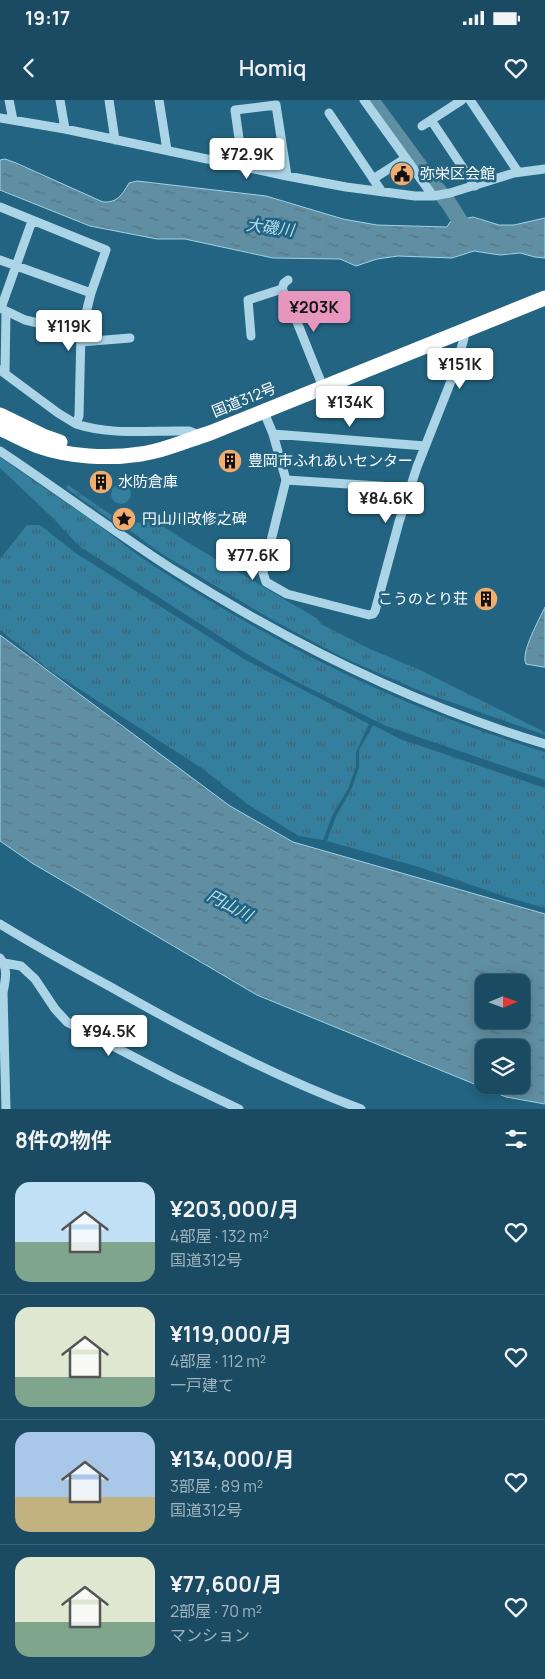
<!DOCTYPE html>
<html lang="ja">
<meta charset="utf-8">
<style>
body{margin:0;font-family:Manrope,"Noto Sans JP",sans-serif;background:#27556b;color:#f1f3f6;height:100vh;display:flex;flex-direction:column;font-size:19px;white-space:nowrap}
*{box-sizing:border-box;margin:0}
p{font-size:16px;color:#9fb3be}
.icon{flex:none;width:28px;height:28px;fill:none;stroke:currentColor;stroke-width:2;stroke-linecap:round;stroke-linejoin:round}
.map{position:relative;height:1009px;overflow:hidden}
.drawer{display:flex;flex-direction:column;background:#1a4b62;flex:1}
.drawer>*{flex:none}
.needle{width:32px;rotate:89deg}
.buttons{position:absolute;left:475px;top:874px;display:grid;gap:10px}
.buttons a{display:grid;place-items:center;width:55px;height:55px;border-radius:10px;background:#1a4b62;box-shadow:0 2px 12px #0003,0 0 0 1px #386377;font-size:25px}
.price{position:absolute;translate:-50% -42px;padding:0 11px;border-radius:5px;background:#fff;color:#222;font-size:16px;line-height:32px;filter:drop-shadow(0 1px 2px #0008)}
.price::after{content:'';position:absolute;left:50%;top:30px;width:15px;height:11px;margin-left:-8px;background:inherit;clip-path:polygon(0 0,100% 0,50% 100%)}
.price.current{background:#e797bd;color:#111}
ul{padding:0;list-style:none}
li{display:flex;align-items:center;gap:15px;height:125px;padding:0 15px}
li+li{border-top:1px solid #386377}
li span{display:grid;place-items:center;flex:none;width:140px;height:100px;border-radius:15px;color:#555}
li>.icon{margin-inline-start:auto}
span .icon{width:60px;height:60px;fill:#fffc;stroke-width:1}
li b{font-size:21px}
h2{display:flex;justify-content:space-between;align-items:center;height:60px;padding:0 15px;font-size:21px}
.status{display:flex;justify-content:space-between;align-items:center;height:35px;padding:0 25px;background:#1a4b62;direction:ltr}
.status svg{height:14px;fill:currentColor}
header{display:flex;justify-content:space-between;align-items:center;height:65px;padding:0 15px;background:#1a4b62;font-size:22px;font-weight:600}
.map>svg:first-child{display:block}
</style>
<div class="status"><b>19:17</b><svg viewBox="0 0 49 12"><path d="M0 12V9h3v3zM5 12V6h3v6zM10 12V3h3v9zM15 12V0h3v12zM26 1h20v11H26zM47 4h2v5h-2z"/></svg></div>
<header><svg class="icon" aria-label="back" viewBox="0 0 24 24"><path d="M15 5l-7 7 7 7"/></svg>Homiq<svg class="icon" aria-label="heart" viewBox="0 0 24 24"><path d="M12 20l-8-8c-3-5 5-10 8-4 3-6 11-1 8 4z"/></svg></header>
<div class="map">
<svg width="545" height="1009" viewBox="0 0 545 1009">
<defs>
<pattern id="grass-tufts" width="24" height="20" patternUnits="userSpaceOnUse" patternTransform="scale(1.25)"><rect width="24" height="20" fill="#347e9e"/><path d="M3 7l-1-3M5 7V3M7 7l1-3M15 17l-1-3M17 17v-4M19 17l1-3" fill="none" stroke="#406575"/></pattern>
<pattern id="water-ripples" width="26" height="14" patternUnits="userSpaceOnUse" patternTransform="scale(1.25)"><rect width="26" height="14" fill="#608ea2"/><path d="M2 4q2-2 4 0t4 0M15 11q2-2 4 0t4 0" fill="none" stroke="#587480"/></pattern>
</defs>
<rect width="100%" height="100%" fill="#236482"/>
<path fill="url(#grass-tufts)" d="M0 357C31 379 62 400 93 421 115 437 135 454 157 468 278 546 407 610 545 652V680L386 626 297 582 247 554 79 446 54 419 0 368Z
M68 385 123 423 154 422 164 427 192 445 318 519 321 524 370 549 420 570 545 632V635L425 593 342 557 269 518 162 454 132 432 122 428 66 388Z
M27 425H40L77 454 244 559 369 624 356 652V667L348 689 333 714 323 740 299 736 247 704 203 669 48 569 0 530V459Z
M373 625 400 639 545 688V808L506 797 419 767 327 741 336 716 352 688 359 667V650Z"/>
<path fill="#347e9e" d="M111 394a10 10 0 1 1 20 0a10 10 0 1 1-20 0Z"/>
<path fill="url(#water-ripples)" stroke="#9fd3e8" fill-rule="evenodd" d="M5 59 16 63 103 102C117 103 122 95 129 83L137 81 266 96 343 119 377 125 447 127 450 122 473 117 499 125H514L545 118V158L535 157 520 153 500 155 474 151 452 158 398 156 377 159 356 166 340 159 273 158 185 139H157L90 126 0 90V60Z
M545 507V567H543L526 564C520 553 540 518 545 507Z
M0 535 230 706 293 742 545 814V1004L506 997 257 895 32 763 0 741ZM521 882V920H484V882ZM484 948H521V985H484Z"/>
<g fill="none" stroke-linecap="round" stroke-linejoin="round">
<path stroke="#608ea2" stroke-width="16" d="M371 0 432 83 448 102 470 137"/>
<path stroke="#abd5e7" stroke-width="9" d="M9 0 13 20
M60 0 65 29
M109 0 115 40
M159 0 167 50
M364 0 433 96
M470 0 518 72
M329 13 382 92
M0 18 65 29 287 76 346 87 415 96H433L450 93 514 73 545 69
M431 20 475 86
M422 26 462 0
M243 67 235 10 276 5 287 76
M373 79 406 58
M0 107 106 150 91 193 81 233 79 316 76 324C113 336 151 330 189 331L194 333 196 338
M0 160 91 193
M282 189 289 202 323 287
M0 208 25 220 81 233
M1 208 32 121
M251 236 248 200 282 189 284 183 288 180
M81 242 130 238
M0 270 58 313 76 324
M5 273 6 211
M264 312 273 334 286 380 263 473 266 482 287 494 369 515 373 514 375 511 399 422 417 367 455 271 464 238V230
M273 334 425 346
M0 351C57 389 112 430 169 467 287 542 411 604 545 644
M286 380 410 388
M0 824C36 846 72 866 109 886 190 932 273 976 361 1009
M0 858C9 869 5 881 3 893L6 1009
M4 863 21 866 35 879 55 909 67 922 174 978 239 1009"/>
<path stroke="#fff" stroke-width="15" d="M0 315 43 336 60 342
M0 328C12 334 25 341 38 346 69 357 108 359 141 354 164 351 188 340 210 333L545 198"/>
</g>
<defs>
<g id="civic-disc" transform="scale(1.25)"><circle r="9.5" fill="#f2ac6e" stroke="#236482"/><path d="M-.6-6.5H3V-4.5H.6V-3L4-1V1h2V6H-6V1h2V-1L-.6-3ZM-1.2 2.5V6h2.4V2.5Z" fill="#111"/></g>
<g id="building-disc" transform="scale(1.25)"><circle r="9.5" fill="#f2ac6e" stroke="#236482"/><path d="M-4-6H4V6H1V3H-1V6H-4ZM-2.5-4.3h1.7v1.8h-1.7ZM.8-4.3h1.7v1.8H.8ZM-2.5-1h1.7V.8h-1.7ZM.8-1h1.7V.8H.8Z" fill="#111"/></g>
<g id="sight-disc" transform="scale(1.25)"><circle r="9.5" fill="#f2ac6e" stroke="#236482"/><path d="M0-6L1.8-2.2L6-1.7L2.9 1.2L3.7 5.4L0 3.3L-3.7 5.4L-2.9 1.2L-6-1.7L-1.8-2.2Z" fill="#111"/></g>
</defs>
<g fill-rule="evenodd">
<use href="#civic-disc" x="402" y="74"/>
<use href="#building-disc" x="230" y="361"/>
<use href="#building-disc" x="101" y="382"/>
<use href="#sight-disc" x="124" y="419"/>
<use href="#building-disc" x="486" y="499"/>
</g>
<g text-anchor="middle" stroke-width="5" stroke-linejoin="round" paint-order="stroke">
<g font-size="15" fill="#fff" stroke="#236482" text-anchor="start">
<text x="420" y="79">弥栄区会館</text>
<text x="248" y="366">豊岡市ふれあいセンター</text>
<text x="118" y="387">水防倉庫</text>
<text x="142" y="424">円山川改修之碑</text>
<text x="468" y="504" text-anchor="end">こうのとり荘</text>
</g>
<g font-size="15" fill="#fff" stroke="#236482">
<text transform="translate(244 300) rotate(-22)" y="5">国道312号</text>
</g>
<g font-size="16" font-style="italic" fill="#b6deef" stroke="#236482">
<text transform="translate(270 127) rotate(7)" y="6">大磯川</text>
<text transform="translate(230 805) rotate(28)" y="6">円山川</text>
</g>
</g>
</svg>
<div class="buttons">
<a><svg class="needle" viewBox="-14 -14 28 28"><path d="M0-13l5 13h-10z" fill="#e53935"/><path d="M0 13l5-13h-10z" fill="#9fb3be"/></svg></a>
<a><svg class="icon" aria-label="layers" viewBox="0 0 24 24"><path d="M12 4l9 5-9 5-9-5zM3 14l9 5 9-5"/></svg></a>
</div>
<b class="price" style="left:247px;top:80px">¥72.9K</b>
<b class="price current" style="left:314px;top:233px">¥203K</b>
<b class="price" style="left:69px;top:252px">¥119K</b>
<b class="price" style="left:460px;top:290px">¥151K</b>
<b class="price" style="left:350px;top:328px">¥134K</b>
<b class="price" style="left:386px;top:424px">¥84.6K</b>
<b class="price" style="left:253px;top:481px">¥77.6K</b>
<b class="price" style="left:109px;top:957px">¥94.5K</b>
</div>
<section class="drawer">
<h2>8件の物件<svg class="icon" aria-label="filters" viewBox="0 0 24 24"><path d="M4 7h16M4 17h16"/><circle cx="9" cy="7" r="2"/><circle cx="15" cy="17" r="2"/></svg></h2>
<ul>
<li><span style="background:linear-gradient(#bfe0f5 60%,#7fa58c 0)"><svg class="icon" aria-label="home" viewBox="0 0 24 24"><path d="M3 11l9-7 9 7M6 9v11h12V9"/></svg></span><div><b>¥203,000/月</b><p>4部屋 · 132 m²</p><p>国道312号</p></div><svg class="icon" aria-label="heart" viewBox="0 0 24 24"><path d="M12 20l-8-8c-3-5 5-10 8-4 3-6 11-1 8 4z"/></svg></li>
<li><span style="background:linear-gradient(#dfe7d0 70%,#7fa58c 0)"><svg class="icon" aria-label="home" viewBox="0 0 24 24"><path d="M3 11l9-7 9 7M6 9v11h12V9"/></svg></span><div><b>¥119,000/月</b><p>4部屋 · 112 m²</p><p>一戸建て</p></div><svg class="icon" aria-label="heart" viewBox="0 0 24 24"><path d="M12 20l-8-8c-3-5 5-10 8-4 3-6 11-1 8 4z"/></svg></li>
<li><span style="background:linear-gradient(#a9c7e8 65%,#c2b280 0)"><svg class="icon" aria-label="home" viewBox="0 0 24 24"><path d="M3 11l9-7 9 7M6 9v11h12V9"/></svg></span><div><b>¥134,000/月</b><p>3部屋 · 89 m²</p><p>国道312号</p></div><svg class="icon" aria-label="heart" viewBox="0 0 24 24"><path d="M12 20l-8-8c-3-5 5-10 8-4 3-6 11-1 8 4z"/></svg></li>
<li><span style="background:linear-gradient(#dfe7d0 65%,#7fa58c 0)"><svg class="icon" aria-label="home" viewBox="0 0 24 24"><path d="M3 11l9-7 9 7M6 9v11h12V9"/></svg></span><div><b>¥77,600/月</b><p>2部屋 · 70 m²</p><p>マンション</p></div><svg class="icon" aria-label="heart" viewBox="0 0 24 24"><path d="M12 20l-8-8c-3-5 5-10 8-4 3-6 11-1 8 4z"/></svg></li>
</ul>
</section>
